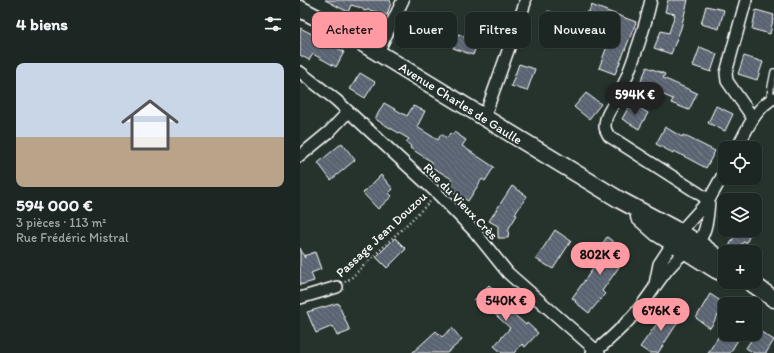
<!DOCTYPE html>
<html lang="fr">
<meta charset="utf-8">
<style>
body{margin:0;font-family:Itim,sans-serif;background:#29322f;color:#f1f3f6;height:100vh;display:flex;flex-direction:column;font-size:15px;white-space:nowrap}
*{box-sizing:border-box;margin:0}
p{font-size:13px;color:#a0a5a5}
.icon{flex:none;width:22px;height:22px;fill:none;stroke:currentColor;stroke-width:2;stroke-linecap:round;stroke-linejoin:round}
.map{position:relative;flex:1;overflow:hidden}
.side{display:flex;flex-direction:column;background:#1c2622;width:300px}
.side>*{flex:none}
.banner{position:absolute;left:12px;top:12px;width:380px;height:36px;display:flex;gap:8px}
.tools{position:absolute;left:418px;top:141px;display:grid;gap:8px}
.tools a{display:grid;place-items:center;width:44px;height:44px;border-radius:8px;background:#1c2622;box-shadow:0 1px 3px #0004,0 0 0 1px #3a4340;font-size:20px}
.price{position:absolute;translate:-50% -34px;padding:0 9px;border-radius:14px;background:#ff9aa2;color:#111;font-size:13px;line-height:26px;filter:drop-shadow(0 1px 2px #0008)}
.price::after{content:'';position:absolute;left:50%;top:24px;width:12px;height:9px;margin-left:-6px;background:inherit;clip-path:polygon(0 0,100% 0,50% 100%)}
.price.on{background:#222;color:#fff}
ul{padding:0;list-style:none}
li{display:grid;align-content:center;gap:8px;height:212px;padding:0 16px}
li+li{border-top:1px solid #3a4340}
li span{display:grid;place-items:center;height:124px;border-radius:8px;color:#555}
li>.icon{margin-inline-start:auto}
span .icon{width:72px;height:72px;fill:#fffc;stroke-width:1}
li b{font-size:17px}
h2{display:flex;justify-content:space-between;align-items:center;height:48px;padding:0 16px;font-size:17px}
.chip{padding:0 14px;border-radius:8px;background:#1c2622;box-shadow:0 1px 3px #0004,0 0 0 1px #3a4340;font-size:14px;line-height:36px}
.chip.on{background:#ff9aa2;color:#111}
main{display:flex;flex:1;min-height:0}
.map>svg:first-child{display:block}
</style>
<main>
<section class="side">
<h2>4 biens<svg class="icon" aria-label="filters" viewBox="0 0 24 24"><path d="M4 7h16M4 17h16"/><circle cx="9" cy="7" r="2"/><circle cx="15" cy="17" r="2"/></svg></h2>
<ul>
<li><span style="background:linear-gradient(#c9d6e8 60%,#b9a48a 0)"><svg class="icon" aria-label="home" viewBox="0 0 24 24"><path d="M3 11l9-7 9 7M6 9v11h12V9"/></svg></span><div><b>594 000 €</b><p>3 pièces · 113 m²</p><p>Rue Frédéric Mistral</p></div></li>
</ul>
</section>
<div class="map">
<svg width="474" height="353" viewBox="0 0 474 353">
<defs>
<pattern id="building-back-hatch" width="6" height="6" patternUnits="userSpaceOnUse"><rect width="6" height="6" fill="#5a6371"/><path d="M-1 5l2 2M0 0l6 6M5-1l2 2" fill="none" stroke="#737a86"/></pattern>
</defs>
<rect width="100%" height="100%" fill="#26332d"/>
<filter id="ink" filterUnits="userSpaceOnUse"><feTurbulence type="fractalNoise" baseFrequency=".025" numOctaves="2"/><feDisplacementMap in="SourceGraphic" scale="8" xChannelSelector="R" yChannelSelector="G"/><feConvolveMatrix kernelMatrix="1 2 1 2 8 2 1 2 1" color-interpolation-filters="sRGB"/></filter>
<g filter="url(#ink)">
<path fill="url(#building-back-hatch)" stroke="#fff" d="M25 0H90L91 3 87 15 82 14 79 15 77 12 68 10 64 11 62 8 51 5 48 12Z
M368 0H388L381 28 371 54 354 48 361 31 369 33 375 14 365 12Z
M291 5 336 22 321 60 315 74 299 68 312 33 284 22 287 12H289Z
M406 6 424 10 419 29 401 24Z
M456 10 474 15 470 34 452 29Z
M248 11 271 18 264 41 241 34Z
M113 12 123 16 122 20 129 24 140 28 135 42 105 31 107 26 105 22 109 20 110 16 112 17Z
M0 28 16 36 17 35 44 52 36 67 13 54 9 60 0 55Z
M158 34 178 41 173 55 153 48Z
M400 47 417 54 411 72 393 66Z
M444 56 463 62 457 80 438 74Z
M219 64 235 69 227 91 211 86Z
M347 67 365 74 363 78 397 93 389 110 371 103 373 99 341 85V81Z
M60 73 75 82 65 98 50 89Z
M286 93 301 104 289 119 274 107Z
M84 103 107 116 113 106 125 111 117 127 138 140 141 134 147 138 150 133 152 135 154 132 166 140 162 146 194 167 185 181 182 179 168 201 152 191 153 190 147 186 152 179 130 166 132 162 110 148 111 146 106 142 109 139 75 119Z
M331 103 348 113 339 129 322 119Z
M416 106 433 114 425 131 408 123Z
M365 127 382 137 383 135 415 151 406 168 374 151 373 153 356 144Z
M42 143 55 160 31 180 18 163Z
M81 175 93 189 89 193 92 196 78 209 63 193Z
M212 186 227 196 215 214 217 215 209 228 208 238H198V226L189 221Z
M255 230 271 241 253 269 236 259Z
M438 230H445L451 233 446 243 443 242 437 252H433L428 248Z
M307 237 327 252 317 266 319 267 302 291 305 294 289 313 275 302 276 301 272 298 297 263 296 262 303 253 298 250Z
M95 238 106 249 87 268 76 257Z
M0 248 5 258 4 256 15 252 21 269 11 273 14 281 0 285Z
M189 285 210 305 207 308 226 325 227 323 238 333 225 347 222 344 214 353H202L194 346 210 328 187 307 184 310 174 300Z
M410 294 425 304 410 328 396 318Z
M38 303 50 331 37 336 33 326 16 333 7 312Z
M367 306 377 312 373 319 378 322 358 353H349L340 347 361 318Z
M152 328 162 340 147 353H112L136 331 142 337Z
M458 330 474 340 466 353H454L446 348Z
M420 334H433L439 338 430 353H408Z"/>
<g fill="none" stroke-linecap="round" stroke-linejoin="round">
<g stroke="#fff" stroke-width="8">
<path id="service" d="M470 100 471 87 474 72"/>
</g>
<g stroke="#fff" stroke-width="14">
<path id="minor" d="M351 0C344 32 333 62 321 91 317 101 309 109 306 119 304 127 305 130 309 136L409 200
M446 0 426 73 427 81 453 118
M78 52 103 0
M0 72 36 100 138 194 175 232 208 273 299 353
M184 118 225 3V0
M437 148C447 130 455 108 474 98
M0 156 29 132 48 112
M392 242 398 243C407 231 408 215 409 200
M355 284 359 264 380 232 409 200 425 171
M0 298 37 287
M292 353C305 345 316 333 327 322 332 317 337 312 341 306 356 287 370 260 392 248"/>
</g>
<g stroke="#fff" stroke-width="19">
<path id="secondary" d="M0 9 39 29 320 200 380 232 398 243 425 263
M339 217 357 233 373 243 416 270 425 274
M450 282 474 299"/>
</g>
<path stroke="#fff" stroke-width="2.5" stroke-dasharray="1 3" stroke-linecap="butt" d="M45 282 50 279 130 202"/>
<use href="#service" stroke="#26332d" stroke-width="5.5"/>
<use href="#minor" stroke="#26332d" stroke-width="11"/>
<use href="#secondary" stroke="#26332d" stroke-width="16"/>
</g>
</g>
<g text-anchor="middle" stroke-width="4" stroke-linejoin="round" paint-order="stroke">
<g font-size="13" fill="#fff" stroke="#26332d">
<text transform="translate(161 103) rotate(32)" y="5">Avenue Charles de Gaulle</text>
<text transform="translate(161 201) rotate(46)" y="5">Rue du Vieux Crès</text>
<text transform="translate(81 234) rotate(-43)" y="5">Passage Jean Douzou</text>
</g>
</g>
</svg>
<div class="tools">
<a><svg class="icon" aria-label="locate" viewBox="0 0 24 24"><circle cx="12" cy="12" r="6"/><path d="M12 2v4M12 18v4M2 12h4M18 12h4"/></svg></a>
<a><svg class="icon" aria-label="layers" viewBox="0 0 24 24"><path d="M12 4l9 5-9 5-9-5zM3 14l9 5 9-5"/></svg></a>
<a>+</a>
<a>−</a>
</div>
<b class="price on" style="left:335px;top:116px">594K €</b>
<b class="price" style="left:300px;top:276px">802K €</b>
<b class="price" style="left:206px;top:322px">540K €</b>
<b class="price" style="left:361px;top:332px">676K €</b>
<div class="banner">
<a class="chip on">Acheter</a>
<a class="chip">Louer</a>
<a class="chip">Filtres</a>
<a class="chip">Nouveau</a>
</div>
</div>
</main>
